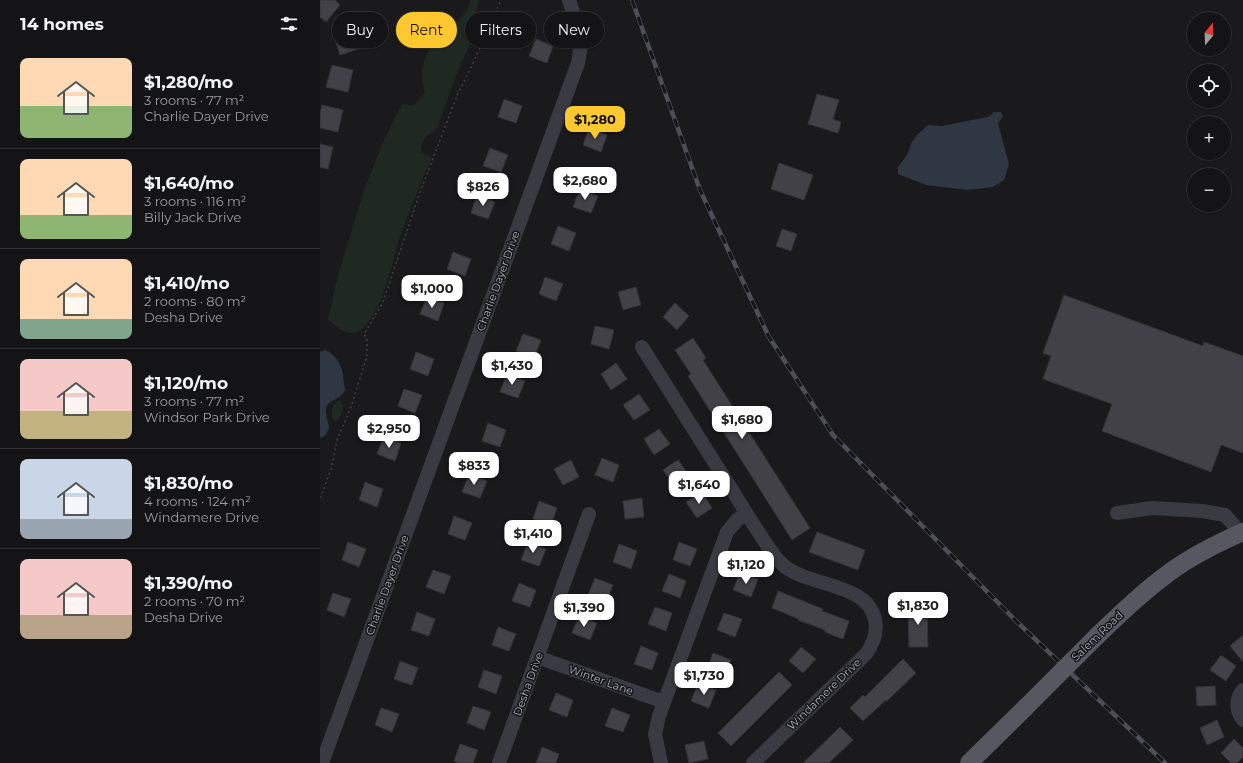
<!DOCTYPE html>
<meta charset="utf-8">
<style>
body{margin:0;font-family:Montserrat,sans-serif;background:#1d1c1e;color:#f1f3f6;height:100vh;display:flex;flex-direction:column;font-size:15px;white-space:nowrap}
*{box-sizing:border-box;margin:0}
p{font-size:13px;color:#9d9ea0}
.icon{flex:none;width:22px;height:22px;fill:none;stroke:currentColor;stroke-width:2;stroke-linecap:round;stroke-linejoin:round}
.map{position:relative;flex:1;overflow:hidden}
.sheet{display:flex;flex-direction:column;background:#141315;width:320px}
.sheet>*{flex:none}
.hud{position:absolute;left:12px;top:12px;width:380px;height:36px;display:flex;gap:8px}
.needle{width:26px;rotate:19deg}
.fabs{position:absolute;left:867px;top:12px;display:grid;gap:8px}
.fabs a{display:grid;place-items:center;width:44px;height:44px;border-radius:50%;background:#141315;box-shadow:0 1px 3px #0004,0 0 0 1px #333234;font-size:20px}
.price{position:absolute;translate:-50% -34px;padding:0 9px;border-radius:8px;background:#fff;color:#222;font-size:13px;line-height:26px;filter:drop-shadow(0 1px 2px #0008)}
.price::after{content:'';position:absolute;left:50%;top:24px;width:12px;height:9px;margin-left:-6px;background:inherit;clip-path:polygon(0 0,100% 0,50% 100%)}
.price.on{background:#ffc82f;color:#111}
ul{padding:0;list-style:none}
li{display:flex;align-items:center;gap:12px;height:100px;padding:0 20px}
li+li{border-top:1px solid #333234}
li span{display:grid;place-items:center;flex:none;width:112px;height:80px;border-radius:8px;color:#555}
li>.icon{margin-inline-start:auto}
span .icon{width:48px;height:48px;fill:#fffc;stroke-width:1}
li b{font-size:17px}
h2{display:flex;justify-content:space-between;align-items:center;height:48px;padding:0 20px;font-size:17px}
.tag{padding:0 14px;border-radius:18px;background:#141315;box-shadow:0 1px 3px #0004,0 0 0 1px #333234;font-size:14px;line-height:36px}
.tag.on{background:#ffc82f;color:#111}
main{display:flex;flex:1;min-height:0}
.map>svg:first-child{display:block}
</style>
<main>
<section class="sheet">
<h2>14 homes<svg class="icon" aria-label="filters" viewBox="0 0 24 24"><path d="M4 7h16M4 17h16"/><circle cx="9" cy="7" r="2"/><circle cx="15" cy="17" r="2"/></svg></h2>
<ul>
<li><span style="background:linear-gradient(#ffd9b3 60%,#8fb573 0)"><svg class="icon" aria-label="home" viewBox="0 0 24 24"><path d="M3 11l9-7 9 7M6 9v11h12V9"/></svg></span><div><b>$1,280/mo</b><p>3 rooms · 77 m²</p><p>Charlie Dayer Drive</p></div></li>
<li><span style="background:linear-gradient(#ffd9b3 70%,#8fb573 0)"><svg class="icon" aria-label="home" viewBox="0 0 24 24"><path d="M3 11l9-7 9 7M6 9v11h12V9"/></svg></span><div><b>$1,640/mo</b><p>3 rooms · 116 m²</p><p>Billy Jack Drive</p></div></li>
<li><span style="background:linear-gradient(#ffd9b3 75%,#7fa58c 0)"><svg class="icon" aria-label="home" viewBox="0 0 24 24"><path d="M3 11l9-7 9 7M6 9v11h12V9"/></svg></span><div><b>$1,410/mo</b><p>2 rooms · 80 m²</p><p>Desha Drive</p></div></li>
<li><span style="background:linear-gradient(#f6c9c9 65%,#c2b280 0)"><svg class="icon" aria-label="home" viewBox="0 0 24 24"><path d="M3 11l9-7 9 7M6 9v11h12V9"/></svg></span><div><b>$1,120/mo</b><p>3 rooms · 77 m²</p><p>Windsor Park Drive</p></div></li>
<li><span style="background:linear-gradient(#c9d6e8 75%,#9aa5b1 0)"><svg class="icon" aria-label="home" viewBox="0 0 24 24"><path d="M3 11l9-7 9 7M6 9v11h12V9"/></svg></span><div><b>$1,830/mo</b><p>4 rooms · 124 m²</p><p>Windamere Drive</p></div></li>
<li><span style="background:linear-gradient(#f6c9c9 70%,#b9a48a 0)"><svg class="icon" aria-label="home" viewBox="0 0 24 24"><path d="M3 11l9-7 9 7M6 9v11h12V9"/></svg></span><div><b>$1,390/mo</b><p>2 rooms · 70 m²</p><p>Desha Drive</p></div></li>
</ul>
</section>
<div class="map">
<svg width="923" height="763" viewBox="0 0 923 763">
<rect width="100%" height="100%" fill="#1a191c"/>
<path fill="#1f2821" d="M151 0H159L154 21 157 28 136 75 117 129 105 137 101 147 102 153 112 157C100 184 89 211 79 240 72 263 66 294 53 315 49 321 42 332 34 333 24 335 14 325 8 319L18 275 43 194 59 152 78 111 83 104 93 106 105 93C99 72 101 67 110 48L118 46C121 41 123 36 127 32 136 22 148 14 151 0Z
M21 400C26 407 21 417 16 422H14C10 414 11 403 21 400Z"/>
<path fill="#2e3742" d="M674 112H681L683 117 678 123 689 164 684 180 673 187 648 190 606 185 578 174V167L587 155 592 142 597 135 608 125 622 126 668 117Z
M5 350C14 353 22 365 23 375 24 381 23 385 26 390 23 392 22 396 19 397 12 402 5 402 6 413 6 418 9 423 9 428L6 435 0 438V352Z"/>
<path fill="#414147" stroke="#343338" d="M0 0H15L20 5 6 22 0 17Z
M34 26 41 48 20 55 13 33Z
M216 39 233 46 227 63 209 56Z
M12 65 33 70 28 92 6 87Z
M497 94 519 100 513 119 521 122 518 133 488 124Z
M184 99 202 106 196 123 178 117Z
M2 105 23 110 18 132 0 128V113Z
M269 128 287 135 281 152 263 145Z
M0 144 13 147 8 169 0 167Z
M170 148 188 155 181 172 163 166Z
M459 163 493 175 484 200 451 189Z
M260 189 278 196 271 213 253 207Z
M157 195 175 202 168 219 151 213Z
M238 226 256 233 249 251 231 244Z
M462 229 477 234 471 251 456 246Z
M133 252 151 259 145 276 127 269Z
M225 277 243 284 236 301 219 294Z
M316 287 321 305 303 310 298 292Z
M744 295 883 346 884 342 923 356V453L901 445 891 472 782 431 792 404 723 379 731 356 723 353Z
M107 297 124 303 118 321 100 314Z
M355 303 369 316 357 330 343 317Z
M275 326 294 330 289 349 271 344Z
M203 334 221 340 214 358 196 351Z
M373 338 386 358 383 360 490 528 472 540 368 376 371 374 355 350Z
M96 352 114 359 108 376 90 369Z
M296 363 307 379 291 390 281 374Z
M187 374 205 381 198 398 180 392Z
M84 389 102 395 95 413 78 406Z
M319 394 330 410 314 420 303 405Z
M168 423 186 430 180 447 162 441Z
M339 429 350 444 334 455 324 439Z
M64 436 81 443 75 461 57 454Z
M282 458 299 465 293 482 275 475Z
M251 460 259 477 243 485 234 469Z
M358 460 369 475 354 485 343 470Z
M149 474 167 481 160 498 142 492Z
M45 482 63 489 57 507 39 500Z
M382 492 392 508 377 518 366 502Z
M322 498 324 517 305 519 303 501Z
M219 501 237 508 231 525 213 519Z
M134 516 152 523 145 540 128 534Z
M497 532 545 550 538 570 489 552Z
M28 542 46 549 39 567 22 560Z
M208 542 226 549 219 566 201 560Z
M359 542 377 549 370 566 353 560Z
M299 544 317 551 311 569 293 562Z
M113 570 131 576 124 594 106 587Z
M420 573 438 579 431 597 413 590Z
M349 574 366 581 360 598 342 591Z
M275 578 293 585 286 602 268 595Z
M199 583 216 590 210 607 192 601Z
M458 591 503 609 502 611 529 621 523 639 505 632V630L478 620 479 619 452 608Z
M13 593 31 599 24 617 7 610Z
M588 606H607L608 647H589Z
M335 607 352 613 346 631 328 624Z
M97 612 115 619 109 636 91 630Z
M404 613 422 619 415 637 397 630Z
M259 616 277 623 270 640 252 633Z
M178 627 196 634 189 651 172 645Z
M923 635V662L910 646Z
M321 646 338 653 332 670 314 664Z
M481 647 496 659 483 673 469 661Z
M393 653 411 660 404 677 387 670Z
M901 655 916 666 906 681 890 670Z
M583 659 596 673 567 701 566 700 543 721 530 708 543 695 545 697Z
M80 661 98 668 92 685 74 679Z
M164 670 182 676 176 694 158 687Z
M459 672 472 685 411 746 398 733Z
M378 684 396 690 389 708 371 701Z
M895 686 896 705 877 706 876 687Z
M236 693 253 700 247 717 229 710Z
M153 706 171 712 164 730 147 723Z
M61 708 79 714 72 732 55 725Z
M292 708 310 715 303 732 285 726Z
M897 720 904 737 887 745 880 728Z
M520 727 533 740 509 763H483Z
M914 739 923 748V757L917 763H911L901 753Z
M384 741 388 759 369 763 365 745Z
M140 744 158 750 153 763H139L134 761Z
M222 747 239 754 236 763H216Z"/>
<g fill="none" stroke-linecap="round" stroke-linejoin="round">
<path stroke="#404249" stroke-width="1.5" stroke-dasharray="2 3" stroke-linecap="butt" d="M0 498 2 494 11 469 17 440 31 407 47 356V339L44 334 63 302 99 195 138 93 149 72 181 0"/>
<path stroke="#3a3b42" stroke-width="14" d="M322 347C353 396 383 445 414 493 423 508 433 524 443 539 449 548 455 558 463 565 487 587 548 582 555 620 558 633 553 644 546 654L433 763
M797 513 832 508 882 511 905 515 921 533
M217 657 344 702
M923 690C915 699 916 711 923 720
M2 763 258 63 261 46 259 30 249 0
M179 763 269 514
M341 763 335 734 339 716 407 532 418 519 427 514"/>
<path stroke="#565761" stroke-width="18" d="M778 635C801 613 824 591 850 572 872 556 898 543 923 532
M649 763 706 707"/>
<g stroke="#4d4f57" stroke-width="4.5">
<path id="rail" d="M312 0 380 190 449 337 513 435 696 621 845 763"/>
</g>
<use href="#rail" stroke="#151417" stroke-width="3" stroke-dasharray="9" stroke-linecap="butt"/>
<path stroke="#565761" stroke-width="18" d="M706 707 778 635"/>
</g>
<g text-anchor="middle" stroke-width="3" stroke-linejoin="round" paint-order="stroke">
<g font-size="11" fill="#abafbd" stroke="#151417">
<text transform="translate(178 281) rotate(-70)" y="4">Charlie Dayer Drive</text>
<text transform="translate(67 585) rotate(-70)" y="4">Charlie Dayer Drive</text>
<text transform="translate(777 636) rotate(-44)" y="4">Salem Road</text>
<text transform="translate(281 680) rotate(20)" y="4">Winter Lane</text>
<text transform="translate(208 684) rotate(-70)" y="4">Desha Drive</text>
<text transform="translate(504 694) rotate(-44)" y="4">Windamere Drive</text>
</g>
</g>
</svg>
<div class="fabs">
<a><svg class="needle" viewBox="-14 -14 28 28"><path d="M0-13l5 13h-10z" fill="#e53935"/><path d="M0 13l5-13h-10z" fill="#9d9ea0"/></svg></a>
<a><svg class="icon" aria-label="locate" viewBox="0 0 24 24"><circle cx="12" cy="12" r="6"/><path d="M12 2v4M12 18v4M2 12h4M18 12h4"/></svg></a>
<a>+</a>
<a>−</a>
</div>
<b class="price on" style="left:275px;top:140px">$1,280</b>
<b class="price" style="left:265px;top:201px">$2,680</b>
<b class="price" style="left:163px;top:207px">$826</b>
<b class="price" style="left:112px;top:309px">$1,000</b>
<b class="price" style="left:192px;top:386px">$1,430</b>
<b class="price" style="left:422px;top:440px">$1,680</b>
<b class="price" style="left:69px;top:449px">$2,950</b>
<b class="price" style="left:154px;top:486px">$833</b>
<b class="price" style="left:379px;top:505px">$1,640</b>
<b class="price" style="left:213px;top:554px">$1,410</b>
<b class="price" style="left:426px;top:585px">$1,120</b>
<b class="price" style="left:598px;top:626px">$1,830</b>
<b class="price" style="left:264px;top:628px">$1,390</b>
<b class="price" style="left:384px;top:696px">$1,730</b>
<div class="hud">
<a class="tag">Buy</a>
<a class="tag on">Rent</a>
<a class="tag">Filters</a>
<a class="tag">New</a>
</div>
</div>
</main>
